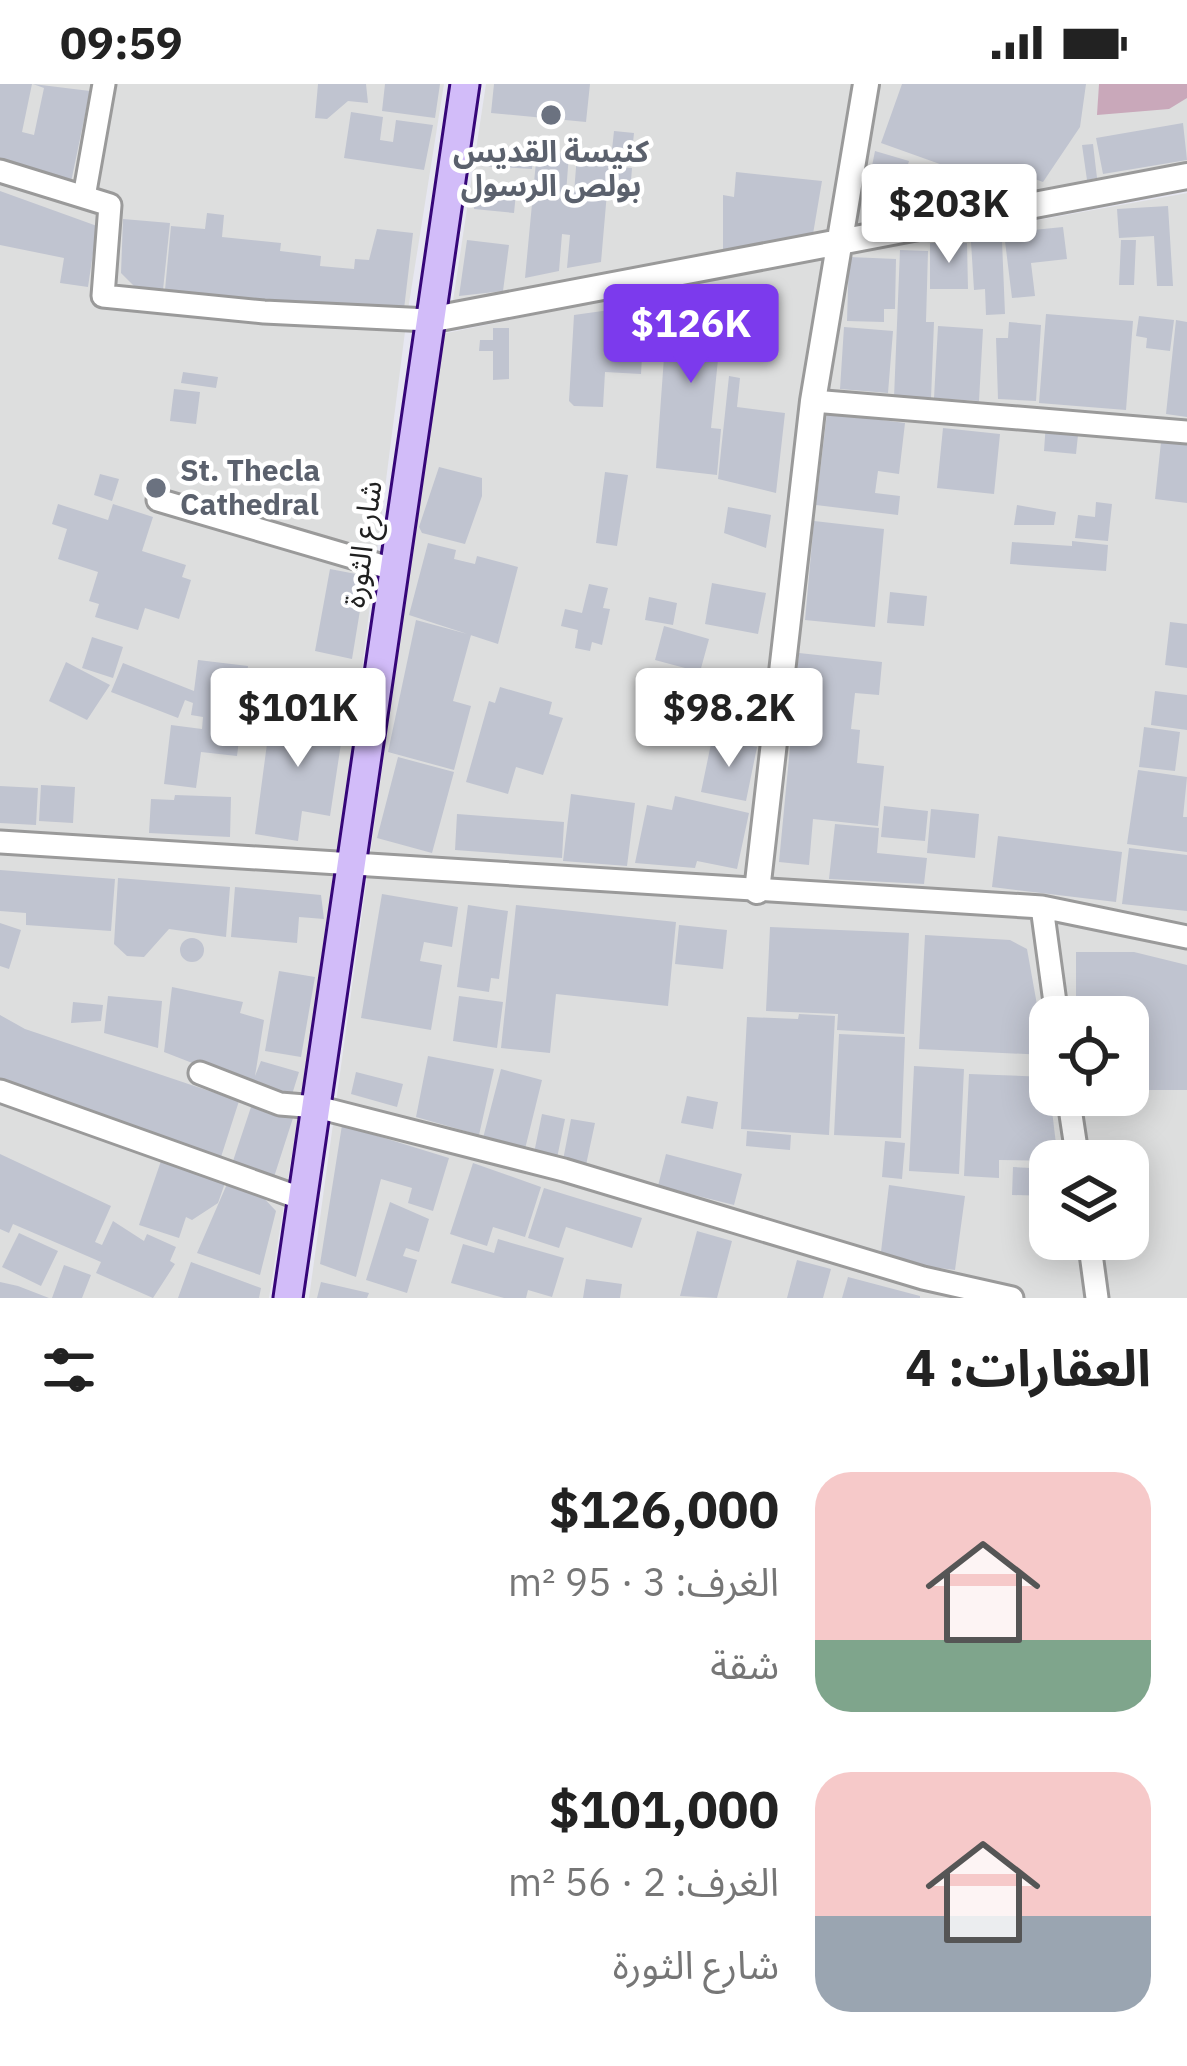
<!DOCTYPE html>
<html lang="ar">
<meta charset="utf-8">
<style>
body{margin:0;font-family:"IBM Plex Sans","Noto Sans Arabic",sans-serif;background:#f6f6f6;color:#222;direction:rtl;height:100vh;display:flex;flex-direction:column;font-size:45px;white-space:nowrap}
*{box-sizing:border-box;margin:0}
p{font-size:39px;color:#767676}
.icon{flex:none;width:66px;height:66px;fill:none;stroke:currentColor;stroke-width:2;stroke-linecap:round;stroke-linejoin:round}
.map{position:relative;height:1214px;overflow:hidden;direction:ltr}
.details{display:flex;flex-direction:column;background:#fff;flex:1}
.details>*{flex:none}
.buttons{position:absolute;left:1029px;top:912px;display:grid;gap:24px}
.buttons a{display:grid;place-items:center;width:120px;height:120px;border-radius:24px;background:#fff;box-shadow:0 6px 30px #0003;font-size:60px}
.price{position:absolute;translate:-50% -102px;padding:0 27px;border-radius:12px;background:#fff;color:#222;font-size:39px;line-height:78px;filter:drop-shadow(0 3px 6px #0008)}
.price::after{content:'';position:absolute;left:50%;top:72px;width:36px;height:27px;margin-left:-18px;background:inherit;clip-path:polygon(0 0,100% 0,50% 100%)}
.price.selected{background:#7c3aed;color:#fff}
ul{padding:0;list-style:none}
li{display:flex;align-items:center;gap:36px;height:300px;padding:0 36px}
li span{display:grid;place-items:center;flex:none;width:336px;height:240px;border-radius:36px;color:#555}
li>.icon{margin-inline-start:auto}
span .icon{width:144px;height:144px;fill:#fffc;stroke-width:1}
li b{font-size:51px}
h2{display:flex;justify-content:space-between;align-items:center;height:144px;padding:0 36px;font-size:51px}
.status{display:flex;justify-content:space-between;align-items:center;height:84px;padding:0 60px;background:#fff;direction:ltr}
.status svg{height:33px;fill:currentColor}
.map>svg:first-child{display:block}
</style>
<div class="status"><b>09:59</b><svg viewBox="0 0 49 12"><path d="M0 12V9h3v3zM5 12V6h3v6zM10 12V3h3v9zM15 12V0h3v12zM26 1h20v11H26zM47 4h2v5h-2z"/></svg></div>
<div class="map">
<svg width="1187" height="1214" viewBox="0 0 1187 1214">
<rect width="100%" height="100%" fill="#e7e7f1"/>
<path fill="#dddede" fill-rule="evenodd" d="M0 0H444L407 232 333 811 269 1214H0Z
M486 0H1187V80L460 221 453 217Z
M1187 109V1214H309L442 250 669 203ZM1050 933H1128V1011H1050ZM1050 1077H1128V1155H1050Z"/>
<path fill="#c9a8ba" d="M1099 0H1187V14L1169 25 1097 31Z"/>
<path fill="#c0c4d0" d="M0 0H32L22 48 34 51 44 4 33 0 90 7 71 98 0 78Z
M318 0H366L368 19 348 17 327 35 315 34Z
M385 0H440L435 34 382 27Z
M494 0H590L586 38 491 29Z
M902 0H1086L1080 43 1043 98 999 82 993 99 881 59Z
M351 28 383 33 380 56 393 58 396 36 433 41 424 86 344 74Z
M1183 39 1187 76 1103 90 1096 54Z
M614 47 634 49 631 77 611 75Z
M1093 60 1097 94 1087 96 1082 61Z
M481 66 533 69 532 85 480 82Z
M537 67 569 70 566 109H574L577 71 610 74 601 178 567 184 570 151 562 150 559 187 525 194Z
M875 67 909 77 901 104 893 102 884 129 877 133 864 122Z
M611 82 632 84 630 109 609 107Z
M736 88 822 97 813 150 807 156 723 168V111L734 113Z
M476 105 516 109 514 129 474 125Z
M0 107 97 142 88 203 60 199 64 174 0 161Z
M1168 122 1173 202H1157L1154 152 1119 154 1117 125Z
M207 129 224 131 222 153 281 159 280 167 321 172 320 182 354 185 355 175 369 176 377 145 413 149 404 225 316 222 165 206 171 142 205 145Z
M123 135 170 139 163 206 136 204 121 189Z
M1063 143 1067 175 1031 179 1035 212 1012 214 1004 149Z
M467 156 509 161 503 207 459 212Z
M1121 156H1136L1134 201H1119Z
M1002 157 1005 230 986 231 985 205 974 206 971 158Z
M930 159H967L968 205H930Z
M900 166 928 167 926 238H934L931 315 894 314Z
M849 173 896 175 895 225H884V238L847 237Z
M726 206 761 208 759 250 724 248Z
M725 207 711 344 721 345 717 391 656 384 668 218Z
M645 221 641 290 605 288 603 323 574 322 569 317 574 231Z
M1046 230 1133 237 1126 326 1039 319Z
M1139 232 1174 236 1170 267 1146 264 1147 254 1136 252Z
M1176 236 1187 238V333L1166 330Z
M1009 238 1041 241 1036 317 998 315 996 254H1008Z
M938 242 983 245 979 317 934 314Z
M844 243 893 247 888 309 840 305Z
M493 244H509V295L493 296V267H479L480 256H493Z
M183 288 218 293 216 304 181 299Z
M729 292 740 294 737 323 785 329 776 409 718 395Z
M174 305 200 308 196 340 170 337Z
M827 329 905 339 899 390 878 387 875 409 900 412 898 431 816 421Z
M1046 338 1091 342 1090 352 1078 351 1076 370 1044 367Z
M943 344 1000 350 994 410 937 404Z
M1161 358 1187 361V419L1155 415Z
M439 383 482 394V412L465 460 422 449 419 443Z
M605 388 628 391 617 462 596 459Z
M100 390 119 395 112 417 94 411Z
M1096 418 1112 420 1108 457 1075 454 1078 431 1095 433Z
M58 420 108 436 113 420 153 433 142 467 186 481 182 493 191 496 179 535 145 524 138 546 95 533 99 520 89 517 98 488 58 475 67 445 52 440Z
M1017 421 1056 428 1054 441H1014Z
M728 423 771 431 766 464 724 449Z
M814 437 884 445 875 543 805 536Z
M1072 457 1108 461 1106 487 1010 480 1012 458 1072 462Z
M428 459 456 466 454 475 475 480 477 472 518 483 498 560 409 531Z
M330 485 356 490 364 502 352 575 315 567Z
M712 499 766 509 758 550 705 540Z
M589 500 608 504 603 524 610 525 602 561 592 558 590 567 575 564 578 546 561 542 565 525 582 529Z
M890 508 927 512 924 542 887 539Z
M649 513 677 519 673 541 645 536Z
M416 536 471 551 453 617 471 622 454 686 388 668Z
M1170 538 1187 540V584L1165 581Z
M664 542 709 555 700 588 655 576Z
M92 553 123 563 113 594 82 584Z
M799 569 882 578 879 611 855 609 851 645 860 646 857 679 884 682 878 742 813 735 809 781 779 778Z
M198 576 248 582 237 672 201 668 196 704 164 700 171 641 202 645 203 633 191 631 193 619 185 616 178 634 111 608 123 579 194 607Z
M66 578 110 601 87 636 49 617Z
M500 603 552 618 549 630 563 634 543 691 516 683 508 710 466 698 489 617 495 619Z
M720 606 760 614 752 656 712 648Z
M1155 607 1187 611V646L1151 641Z
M272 622 345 633 330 732 302 727 298 757 255 750Z
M1144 643 1180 648 1175 687 1139 683Z
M712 655 757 663 746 717 701 708Z
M398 673 454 688 432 769 377 754Z
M1138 686 1187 693 1183 733H1187V768L1127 760Z
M41 701 75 703 73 739 39 737Z
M0 702 38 704 36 741 0 739Z
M571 710 635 719 627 782 563 777Z
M175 711 231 713 230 753 149 749 151 715 174 716Z
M675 712 749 729 737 785 697 777 695 784 635 779 647 721 672 726Z
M884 722 928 727 925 757 881 753Z
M931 725 979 730 975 774 927 769Z
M457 730 564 738 562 774 455 766Z
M835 740 879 744 877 769 927 774 924 800 829 795Z
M998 752 1122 768 1116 818 992 803Z
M1129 764 1187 771V827L1122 820Z
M0 786 115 795 111 847 26 841V829L0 827Z
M118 794 230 803 226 853 169 845 144 873 127 872 114 860Z
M235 803 321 811 324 835 299 833 297 859 231 853Z
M382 810 458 823 452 863 424 858 420 877 442 881 431 946 361 934Z
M468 821 508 827 499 895 491 894 489 908 457 903Z
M516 821 676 838 668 922 556 910 550 969 501 964Z
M0 839 21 846 9 885 0 882Z
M679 841 727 846 723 885 675 880Z
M770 843 909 849 904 950 837 946 838 930 766 927Z
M925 851 1010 856 1027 865 1046 971 919 965Z
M180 866a12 12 0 1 1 24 0a12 12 0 1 1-24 0Z
M1076 868H1134L1187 881V1006H1134V954H1128V933H1076Z
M279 887 315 893 301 973 265 967Z
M172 903 243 918 240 929 264 936 255 992 261 977 299 988 290 1017 164 968Z
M108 912 162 917 158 964 104 949Z
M459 912 503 918 497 964 453 957Z
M73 918 103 921 101 937 71 939Z
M799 930 835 932 829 1051 741 1045 747 933 798 935Z
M0 931 25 945 239 1017 221 1073 0 999Z
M839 950 905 953 901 1054 834 1051Z
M428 972 494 985 479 1051 416 1033Z
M914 982 964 985 959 1090 909 1087Z
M501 985 542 996 525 1065 483 1054Z
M356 988 403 1000 397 1023 351 1010Z
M969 990 1048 993 1058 1077 999 1076V1094L964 1092Z
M687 1012 718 1018 713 1045 681 1039Z
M252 1020 293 1034 274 1093 232 1080Z
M542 1030 565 1035 557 1074 534 1069Z
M571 1035 595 1039 586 1081 563 1076Z
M342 1041 449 1074 433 1127 408 1119 412 1104 381 1095 356 1193 320 1180Z
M747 1047 791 1051 790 1066 746 1062Z
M885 1057 905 1059 902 1095 882 1093Z
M0 1070 111 1122 95 1158 102 1161 113 1137 144 1157 147 1150 176 1163 170 1177 175 1180 153 1214 96 1189 101 1178 13 1140 9 1149 0 1145Z
M666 1070 742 1090 734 1121 658 1102Z
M161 1077 226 1096 218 1119 192 1136 186 1133 179 1154 139 1141Z
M473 1079 541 1103 525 1153 493 1143 487 1162 450 1150Z
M1013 1083 1050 1085V1112L1012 1111Z
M227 1100 259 1109 276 1127 260 1191 197 1169Z
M889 1101 965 1112 955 1186 880 1176Z
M544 1104 642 1134 632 1164 566 1143 559 1164 528 1154Z
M390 1118 429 1135 419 1168 406 1164 403 1172 417 1176 407 1209 366 1196Z
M697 1147 732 1157 717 1214 680 1212Z
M19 1149 58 1167 41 1202 2 1183Z
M498 1155 564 1174 552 1213 528 1206 526 1214H504L451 1199 463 1160 494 1169Z
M797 1176 831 1185 823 1214H787Z
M191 1178 261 1204 259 1214H178Z
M64 1181 91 1191 82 1214H52Z
M848 1193 920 1212V1214H842Z
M586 1195 622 1200 620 1214H583Z
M0 1198 18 1202 49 1214H0Z
M321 1198 369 1209 367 1214H317Z"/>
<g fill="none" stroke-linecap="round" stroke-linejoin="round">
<g stroke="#9a9a9a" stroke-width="27">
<path id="minor" d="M0 87 110 121 103 212 264 228 429 236
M84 113 104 0
M813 317 1187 348
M158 416 393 485
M0 758 1042 823 1187 853
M1042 823 1057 933
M200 989 280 1020 317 1023 564 1086 923 1194 1012 1214
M0 1007 303 1115
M1068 1011 1078 1077
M1089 1155 1097 1214"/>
</g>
<g stroke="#9a9a9a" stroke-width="30">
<path id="tertiary" d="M429 236 1187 92
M757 807 813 317 866 0"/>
</g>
<g stroke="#360679" stroke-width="33">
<path id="secondary" d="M288 1214 465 0"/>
</g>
<use href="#minor" stroke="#fff" stroke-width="21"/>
<use href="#tertiary" stroke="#fff" stroke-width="24"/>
<use href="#secondary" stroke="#d2bcf9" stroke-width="27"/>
</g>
<g fill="#6b7280" stroke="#fff" stroke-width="4.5">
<circle cx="551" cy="31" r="12"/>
<circle cx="156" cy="404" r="12"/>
</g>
<g text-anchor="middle" stroke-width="9" stroke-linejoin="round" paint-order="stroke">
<g font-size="30" font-weight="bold" fill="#5b616d" stroke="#fff">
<text x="551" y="78">كنيسة القديس<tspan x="551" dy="34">بولص الرسول</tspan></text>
<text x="180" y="397" text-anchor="start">St. Thecla<tspan x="180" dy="34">Cathedral</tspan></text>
</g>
<g font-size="30" fill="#202020" stroke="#fff">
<text transform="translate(363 460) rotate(-82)" y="10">شارع الثورة</text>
</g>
</g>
</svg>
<div class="buttons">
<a><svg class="icon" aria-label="locate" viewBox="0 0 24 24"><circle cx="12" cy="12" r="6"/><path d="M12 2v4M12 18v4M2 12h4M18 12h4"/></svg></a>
<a><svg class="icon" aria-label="layers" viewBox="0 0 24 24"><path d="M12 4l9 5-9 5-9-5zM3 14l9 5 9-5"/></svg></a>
</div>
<b class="price" style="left:949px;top:182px">$203K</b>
<b class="price selected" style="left:691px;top:302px">$126K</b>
<b class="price" style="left:298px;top:686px">$101K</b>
<b class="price" style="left:729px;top:686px">$98.2K</b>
</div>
<section class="details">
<h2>العقارات: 4<svg class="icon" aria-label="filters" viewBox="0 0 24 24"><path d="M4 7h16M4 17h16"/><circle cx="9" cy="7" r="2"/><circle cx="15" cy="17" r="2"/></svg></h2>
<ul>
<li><span style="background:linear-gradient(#f6c9c9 70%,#7fa58c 0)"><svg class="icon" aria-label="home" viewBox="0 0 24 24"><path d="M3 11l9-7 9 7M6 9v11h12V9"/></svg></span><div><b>$126,000</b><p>الغرف: 3 · 95 m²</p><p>شقة</p></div></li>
<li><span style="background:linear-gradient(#f6c9c9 60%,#9aa5b1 0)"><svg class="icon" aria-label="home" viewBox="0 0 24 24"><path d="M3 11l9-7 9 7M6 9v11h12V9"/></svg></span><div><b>$101,000</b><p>الغرف: 2 · 56 m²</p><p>شارع الثورة</p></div></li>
</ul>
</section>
